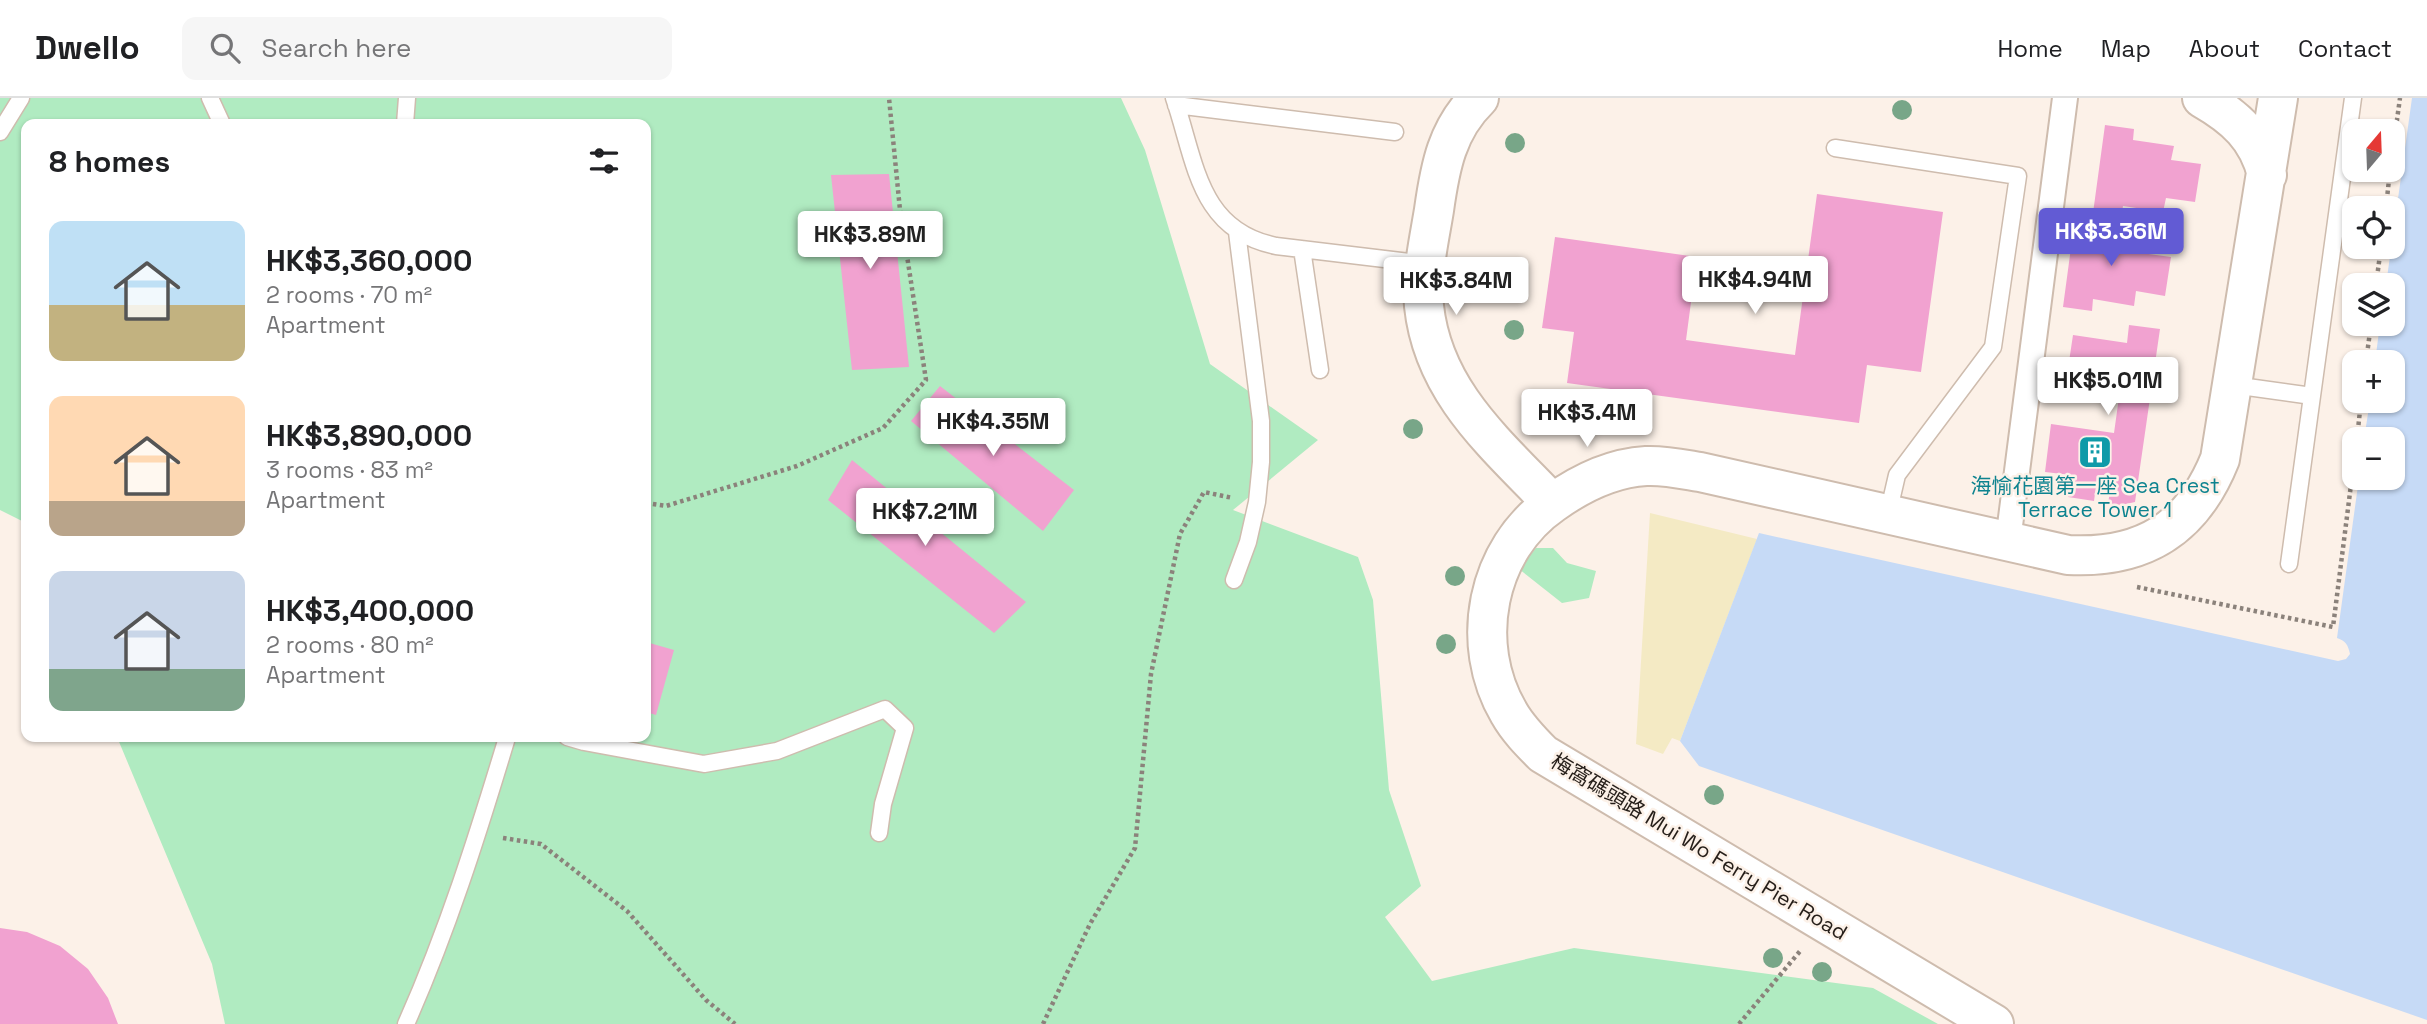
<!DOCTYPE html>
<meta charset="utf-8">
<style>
body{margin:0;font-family:"Space Grotesk","Noto Sans TC",sans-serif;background:#f6f6f6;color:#202124;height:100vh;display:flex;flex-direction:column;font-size:26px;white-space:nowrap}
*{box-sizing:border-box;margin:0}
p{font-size:23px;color:#757577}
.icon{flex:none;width:38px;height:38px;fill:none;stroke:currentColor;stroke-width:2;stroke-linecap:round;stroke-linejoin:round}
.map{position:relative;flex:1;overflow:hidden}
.side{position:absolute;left:21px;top:21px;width:630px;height:623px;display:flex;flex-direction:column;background:#fff;border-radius:14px;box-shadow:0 2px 5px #0004}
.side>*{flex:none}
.needle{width:46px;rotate:19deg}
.fabs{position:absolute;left:2342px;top:21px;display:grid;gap:14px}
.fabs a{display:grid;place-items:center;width:63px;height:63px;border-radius:14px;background:#fff;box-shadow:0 2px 5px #0004;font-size:35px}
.price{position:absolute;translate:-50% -60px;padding:0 16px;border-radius:7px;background:#fff;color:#222;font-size:23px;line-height:46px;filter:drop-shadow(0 2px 4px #0008)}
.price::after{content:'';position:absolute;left:50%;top:42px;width:21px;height:16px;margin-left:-10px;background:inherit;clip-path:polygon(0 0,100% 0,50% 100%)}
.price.on{background:#625bd4;color:#fff}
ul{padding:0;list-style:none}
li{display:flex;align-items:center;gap:21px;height:175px;padding:0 28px}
li span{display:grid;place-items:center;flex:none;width:196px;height:140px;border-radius:14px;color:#555}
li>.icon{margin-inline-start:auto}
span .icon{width:84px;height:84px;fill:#fffc;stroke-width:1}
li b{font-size:30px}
h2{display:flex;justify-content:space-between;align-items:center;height:84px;padding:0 28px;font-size:30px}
header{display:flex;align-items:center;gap:42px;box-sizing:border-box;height:98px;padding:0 35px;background:#fff;border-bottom:2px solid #e0e0e0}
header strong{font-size:33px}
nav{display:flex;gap:38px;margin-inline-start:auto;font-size:24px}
.search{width:490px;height:63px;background:#f6f6f6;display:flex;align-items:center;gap:18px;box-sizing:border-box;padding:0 24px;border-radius:14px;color:#757577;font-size:26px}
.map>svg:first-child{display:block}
</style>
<header>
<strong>Dwello</strong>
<div class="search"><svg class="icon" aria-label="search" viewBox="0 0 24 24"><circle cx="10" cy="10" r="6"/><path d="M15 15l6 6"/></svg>Search here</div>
<nav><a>Home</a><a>Map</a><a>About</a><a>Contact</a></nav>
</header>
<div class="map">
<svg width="2427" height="926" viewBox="0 0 2427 926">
<rect width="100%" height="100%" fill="#fcf1e8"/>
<path fill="#b0ebc1" d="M0 0H1121L1145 52 1210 266 1318 342 1233 412 1358 459 1373 502 1389 692 1421 788 1385 819 1432 883 1574 850 1873 890 1938 926H225L212 866 117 639H646V26H26V425L0 412Z
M1536 450H1553L1567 465 1596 473 1589 500 1562 505 1519 471Z"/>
<path fill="#f4eac4" d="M1650 415 1757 441 1680 643 1672 640 1663 656 1636 646Z"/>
<path fill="#c6daf6" d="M2412 0H2427V922L1699 668 1680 643 1759 435 2338 563 2346 561 2350 556C2348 547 2346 543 2337 540L2359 380H2392V341H2364L2370 303H2392V264H2375L2380 226H2392V187H2386Z"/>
<path fill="#f1a2d0" d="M2105 27 2134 31 2133 42 2174 48 2171 62 2201 66 2195 104 2166 100 2163 114 2123 108 2121 120 2093 115Z
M889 76 909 269 852 272 831 77Z
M1817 96 1943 114 1921 274 1867 267 1859 325 1567 285 1574 234 1542 230 1555 139 1697 159 1686 242 1795 257Z
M2075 120 2105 125 2103 136 2144 142 2141 155 2171 159 2165 198 2136 193 2134 208 2093 201 2092 213 2063 209Z
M2129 227 2160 231 2135 404 2117 408 2108 407 2111 384 2097 381 2094 403 2068 399 2071 377 2045 374 2051 326 2114 335 2121 285 2097 281 2095 294 2076 292 2078 278 2067 277 2073 237 2127 245Z
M940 288 1074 392 1043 433 911 323Z
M852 362 1026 504 994 535 828 402Z
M646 544 674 552 656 617 646 614Z
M0 830 27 834 60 848 88 871 108 900 118 926H0Z"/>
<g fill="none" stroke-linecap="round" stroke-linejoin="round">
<g stroke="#cebcae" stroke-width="19">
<path id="service" d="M210 0 222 26
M1174 0C1196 64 1198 132 1276 148L1426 166
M1176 7 1395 34
M405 26 407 0
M0 34 21 0
M1835 50 2018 78 1993 249 1897 377 1888 416
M1302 151 1320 272
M2233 287 2312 298 2353 0
M2289 466 2312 298
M1234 482 1248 444 1257 404 1261 364V323L1237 134
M567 639 584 644 704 666 777 653 885 611 905 630 883 706 879 735
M406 926C447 834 477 739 506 643L504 639"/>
</g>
<g stroke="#cebcae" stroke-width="28">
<path id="pedestrian" d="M2008 443 2065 0"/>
</g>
<g stroke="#cebcae" stroke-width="42">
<path id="tertiary" d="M1479 0C1447 31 1440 69 1434 112 1429 143 1421 176 1424 208 1433 294 1496 346 1552 405
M2202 0C2235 19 2258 39 2267 77
M1994 926 1543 656C1531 644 1518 631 1509 615 1468 546 1486 451 1553 405 1581 385 1611 370 1646 368 1664 367 1682 371 1700 374L2068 457C2143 461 2192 431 2220 361L2278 0"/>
</g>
<path stroke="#8b827b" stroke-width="4.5" stroke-dasharray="3.5 3.5" stroke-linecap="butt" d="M2392 58 2400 0
M2386 110 2390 72
M2376 187 2381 149
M2366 264 2371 226
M2357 341 2361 303
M646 405 666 408 797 368 883 330 926 282 900 112 889 0
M2137 489 2333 529 2354 363
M503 740 541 746 627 813 706 902 735 926
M1043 926 1090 826 1135 750 1151 576 1180 436 1204 394 1233 400
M1739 926 1801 852"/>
<use href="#service" stroke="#fff" stroke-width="16"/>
<use href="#pedestrian" stroke="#fff" stroke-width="24"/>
<use href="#tertiary" stroke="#fff" stroke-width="38"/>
</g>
<g fill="#78a688">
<circle cx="1902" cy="12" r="10"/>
<circle cx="1515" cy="45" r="10"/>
<circle cx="1514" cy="232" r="10"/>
<circle cx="1413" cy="331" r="10"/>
<circle cx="1455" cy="478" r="10"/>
<circle cx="1446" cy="546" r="10"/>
<circle cx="1714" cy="697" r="10"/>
<circle cx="1773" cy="860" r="10"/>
<circle cx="1822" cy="874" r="10"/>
</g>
<defs>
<g id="building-square" transform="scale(1.75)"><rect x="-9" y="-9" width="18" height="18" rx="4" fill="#0f9aa8" stroke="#fcf1e8"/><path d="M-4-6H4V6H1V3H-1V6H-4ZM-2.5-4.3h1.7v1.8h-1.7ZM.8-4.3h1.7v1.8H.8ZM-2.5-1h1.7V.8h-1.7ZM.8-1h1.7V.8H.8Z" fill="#fff"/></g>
</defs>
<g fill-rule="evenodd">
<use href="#building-square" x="2095" y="354"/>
</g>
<g text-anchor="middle" stroke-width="5" stroke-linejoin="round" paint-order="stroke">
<g font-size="21" fill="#0d838f" stroke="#fcf1e8">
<text x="2095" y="395">海愉花園第一座 Sea Crest<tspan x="2095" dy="24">Terrace Tower 1</tspan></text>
</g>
<g font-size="21" fill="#251e19" stroke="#fcf1e8">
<text transform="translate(1699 749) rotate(31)" y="7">梅窩碼頭路 Mui Wo Ferry Pier Road</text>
</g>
</g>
</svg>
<div class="fabs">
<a><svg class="needle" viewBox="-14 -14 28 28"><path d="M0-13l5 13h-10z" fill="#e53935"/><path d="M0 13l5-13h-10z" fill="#757577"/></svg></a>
<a><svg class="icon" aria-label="locate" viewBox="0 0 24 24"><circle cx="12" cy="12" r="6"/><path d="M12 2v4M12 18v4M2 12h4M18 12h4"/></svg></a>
<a><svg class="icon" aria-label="layers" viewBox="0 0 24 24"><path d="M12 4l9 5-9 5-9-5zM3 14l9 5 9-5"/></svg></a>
<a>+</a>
<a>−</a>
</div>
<b class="price on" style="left:2111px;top:170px">HK$3.36M</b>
<b class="price" style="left:870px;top:173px">HK$3.89M</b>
<b class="price" style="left:1755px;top:218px">HK$4.94M</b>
<b class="price" style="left:1456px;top:219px">HK$3.84M</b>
<b class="price" style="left:2108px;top:319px">HK$5.01M</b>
<b class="price" style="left:1587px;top:351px">HK$3.4M</b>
<b class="price" style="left:993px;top:360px">HK$4.35M</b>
<b class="price" style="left:925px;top:450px">HK$7.21M</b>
<section class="side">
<h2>8 homes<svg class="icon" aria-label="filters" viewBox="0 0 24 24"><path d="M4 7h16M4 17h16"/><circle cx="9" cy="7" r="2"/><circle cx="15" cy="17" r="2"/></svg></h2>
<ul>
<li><span style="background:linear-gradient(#bfe0f5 60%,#c2b280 0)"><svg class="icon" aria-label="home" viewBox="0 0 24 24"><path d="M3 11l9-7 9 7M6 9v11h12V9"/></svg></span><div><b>HK$3,360,000</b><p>2 rooms · 70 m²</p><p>Apartment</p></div></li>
<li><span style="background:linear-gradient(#ffd9b3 75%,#b9a48a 0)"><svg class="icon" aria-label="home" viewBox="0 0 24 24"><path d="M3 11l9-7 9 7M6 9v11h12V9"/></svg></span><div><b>HK$3,890,000</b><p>3 rooms · 83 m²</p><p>Apartment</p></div></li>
<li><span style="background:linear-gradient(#c9d6e8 70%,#7fa58c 0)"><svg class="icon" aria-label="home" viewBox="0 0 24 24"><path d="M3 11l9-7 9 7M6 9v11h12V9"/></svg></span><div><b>HK$3,400,000</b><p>2 rooms · 80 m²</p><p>Apartment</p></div></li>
</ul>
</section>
</div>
